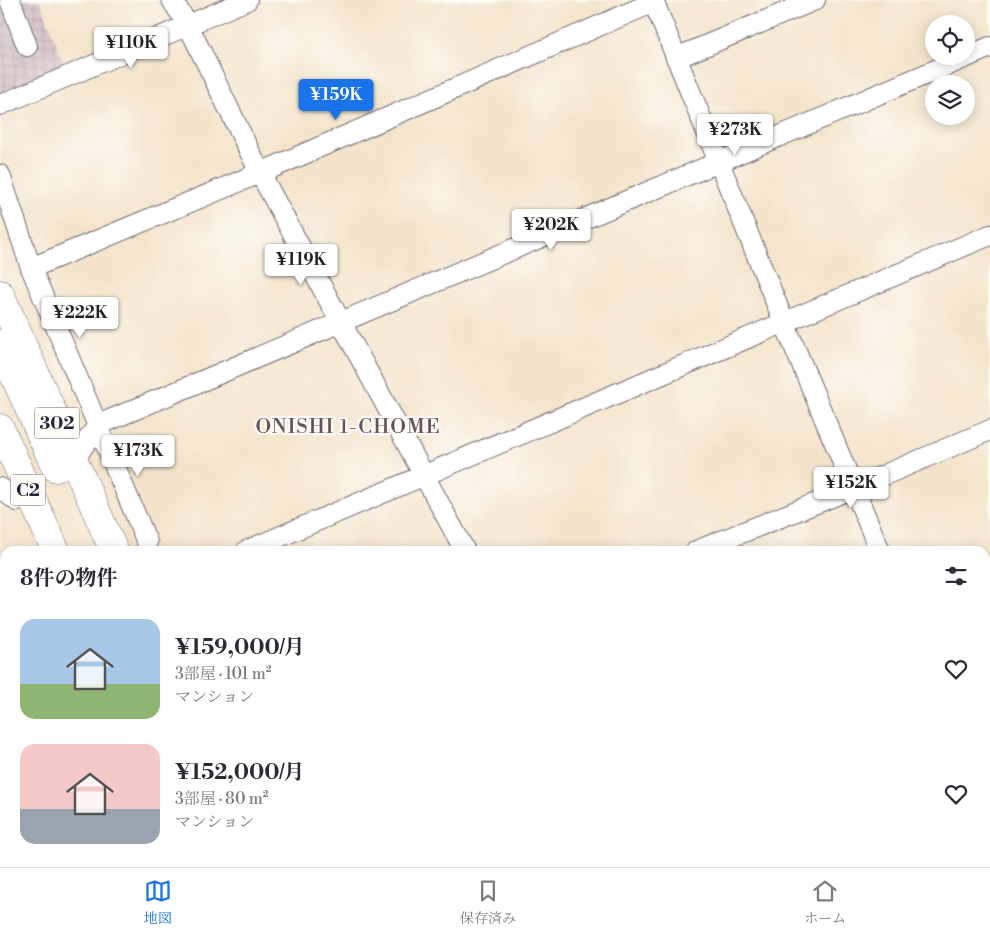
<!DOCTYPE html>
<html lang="ja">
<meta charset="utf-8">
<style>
body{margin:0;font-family:"Libre Bodoni","Noto Serif JP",serif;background:#f2f2f3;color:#2b2b33;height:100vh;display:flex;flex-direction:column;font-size:19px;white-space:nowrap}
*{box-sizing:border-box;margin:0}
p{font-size:16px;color:#7c7c81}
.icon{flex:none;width:28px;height:28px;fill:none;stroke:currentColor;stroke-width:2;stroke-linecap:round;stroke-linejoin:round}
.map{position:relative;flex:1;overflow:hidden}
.panel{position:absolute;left:0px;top:546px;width:990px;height:321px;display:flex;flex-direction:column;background:#fff;border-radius:15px 15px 0 0;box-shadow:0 2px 12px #0003}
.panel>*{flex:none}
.fabs{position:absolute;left:925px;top:15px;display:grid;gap:10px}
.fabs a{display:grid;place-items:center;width:50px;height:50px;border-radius:50%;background:#fff;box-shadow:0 2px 12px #0003;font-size:25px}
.price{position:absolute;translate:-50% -42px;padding:0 11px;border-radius:5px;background:#fff;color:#222;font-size:16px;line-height:32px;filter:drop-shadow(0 1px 2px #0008)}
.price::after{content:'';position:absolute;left:50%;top:30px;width:15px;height:11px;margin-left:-8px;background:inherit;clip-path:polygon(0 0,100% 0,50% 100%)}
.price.selected{background:#1a73e8;color:#fff}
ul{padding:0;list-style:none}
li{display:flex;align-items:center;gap:15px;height:125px;padding:0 20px}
li span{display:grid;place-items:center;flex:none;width:140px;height:100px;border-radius:15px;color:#555}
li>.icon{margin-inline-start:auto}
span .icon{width:60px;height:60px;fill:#fffc;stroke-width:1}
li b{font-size:21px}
h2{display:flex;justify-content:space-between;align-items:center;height:60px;padding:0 20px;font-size:21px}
.tabs{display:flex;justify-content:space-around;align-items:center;height:70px;border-top:1px solid #e1e1e2;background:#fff;font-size:14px;color:#7c7c81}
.tabs a{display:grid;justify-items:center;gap:2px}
.tabs .selected{color:#1a73e8}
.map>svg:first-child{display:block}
</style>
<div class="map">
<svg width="990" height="867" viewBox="0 0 990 867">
<defs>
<pattern id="industrial-grid" width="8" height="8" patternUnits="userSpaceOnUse" patternTransform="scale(1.25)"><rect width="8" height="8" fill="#d2bec3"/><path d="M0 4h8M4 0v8" fill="none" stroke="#b4a3a8"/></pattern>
</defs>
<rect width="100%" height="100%" fill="#fdfcf7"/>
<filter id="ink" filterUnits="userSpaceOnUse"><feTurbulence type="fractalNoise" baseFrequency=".02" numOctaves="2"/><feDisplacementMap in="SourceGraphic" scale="10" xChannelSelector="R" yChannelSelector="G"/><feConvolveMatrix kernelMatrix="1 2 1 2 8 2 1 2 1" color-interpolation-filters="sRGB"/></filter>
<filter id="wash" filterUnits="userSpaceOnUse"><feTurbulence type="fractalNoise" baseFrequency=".0096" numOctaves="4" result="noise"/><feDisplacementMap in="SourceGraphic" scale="20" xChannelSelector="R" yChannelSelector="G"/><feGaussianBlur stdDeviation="1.12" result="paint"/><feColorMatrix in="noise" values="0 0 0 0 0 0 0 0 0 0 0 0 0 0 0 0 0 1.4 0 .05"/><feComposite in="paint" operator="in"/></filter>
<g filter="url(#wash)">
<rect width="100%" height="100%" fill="#f4e4cb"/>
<path fill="url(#industrial-grid)" d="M0 0H40L64 65 0 93Z"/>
<path fill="#b9cc70" stroke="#6e7756" d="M5 680V862H108L110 867H0V682Z"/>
</g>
<g filter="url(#ink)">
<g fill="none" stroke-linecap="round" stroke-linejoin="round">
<g stroke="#6c666d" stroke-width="22">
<path id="minor" d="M10 0 27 46
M172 0 188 25 260 173 465 551
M653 0 784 322 880 551
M676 58 815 0
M0 105 247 0
M0 175 31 268 147 542
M31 268 260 173 654 2
M73 461 98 425 990 47
M0 488 17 501
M246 551 990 235
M696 551 854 488 990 430
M0 578 5 589
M985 608 990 606
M0 659 5 656
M985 800 990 811
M129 862 131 867
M297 862 299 867
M500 862 502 867
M629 862 631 867
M377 867 387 862
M798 867 808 862"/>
</g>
<g stroke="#6c666d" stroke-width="29">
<path id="highway" d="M0 294 114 551
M0 344 56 468
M0 428 56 551
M177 862 179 867
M234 862 236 867
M257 862 259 867"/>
</g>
<use href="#minor" stroke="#fff" stroke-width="20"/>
<use href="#highway" stroke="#fff" stroke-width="28"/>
</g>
</g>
<g text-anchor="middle" stroke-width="4.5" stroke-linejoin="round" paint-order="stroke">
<g fill="#fdfcf7" stroke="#646373" stroke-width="1">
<rect x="34.5" y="407.5" width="45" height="31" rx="4"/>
<rect x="10.5" y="474.5" width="35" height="31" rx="4"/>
</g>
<g font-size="18" font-weight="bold" fill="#22223b">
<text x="57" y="429">302</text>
<text x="28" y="496">C2</text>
</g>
<g font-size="20" letter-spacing="1" fill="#665256" stroke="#fdfcf7">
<text x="348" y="433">ONISHI 1-CHOME</text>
</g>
</g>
</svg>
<div class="fabs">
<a><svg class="icon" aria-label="locate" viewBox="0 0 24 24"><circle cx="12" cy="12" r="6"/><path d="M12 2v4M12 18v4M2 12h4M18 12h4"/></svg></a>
<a><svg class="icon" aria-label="layers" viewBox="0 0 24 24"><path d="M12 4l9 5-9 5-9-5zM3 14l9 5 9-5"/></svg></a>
</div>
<b class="price" style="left:131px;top:69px">¥110K</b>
<b class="price selected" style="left:336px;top:121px">¥159K</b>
<b class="price" style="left:735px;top:156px">¥273K</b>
<b class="price" style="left:551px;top:251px">¥202K</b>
<b class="price" style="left:301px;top:286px">¥119K</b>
<b class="price" style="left:80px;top:339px">¥222K</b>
<b class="price" style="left:138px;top:477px">¥173K</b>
<b class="price" style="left:851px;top:509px">¥152K</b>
<section class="panel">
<h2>8件の物件<svg class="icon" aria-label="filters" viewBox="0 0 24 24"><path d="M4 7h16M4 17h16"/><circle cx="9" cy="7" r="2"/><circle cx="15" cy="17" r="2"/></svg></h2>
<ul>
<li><span style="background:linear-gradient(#a9c7e8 65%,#8fb573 0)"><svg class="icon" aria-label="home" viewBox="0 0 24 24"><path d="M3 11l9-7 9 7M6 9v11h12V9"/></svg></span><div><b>¥159,000/月</b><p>3部屋 · 101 m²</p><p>マンション</p></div><svg class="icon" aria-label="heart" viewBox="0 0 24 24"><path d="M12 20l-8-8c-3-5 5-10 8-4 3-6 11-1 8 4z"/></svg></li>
<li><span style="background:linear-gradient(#f6c9c9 65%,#9aa5b1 0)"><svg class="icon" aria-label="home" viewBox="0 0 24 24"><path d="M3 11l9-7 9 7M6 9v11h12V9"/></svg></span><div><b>¥152,000/月</b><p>3部屋 · 80 m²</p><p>マンション</p></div><svg class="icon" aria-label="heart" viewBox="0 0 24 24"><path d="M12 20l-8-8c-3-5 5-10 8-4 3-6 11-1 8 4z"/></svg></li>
</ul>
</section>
</div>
<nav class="tabs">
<a class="selected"><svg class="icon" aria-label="map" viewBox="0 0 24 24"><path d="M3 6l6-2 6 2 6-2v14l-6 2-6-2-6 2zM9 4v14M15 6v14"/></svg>地図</a>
<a><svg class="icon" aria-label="saved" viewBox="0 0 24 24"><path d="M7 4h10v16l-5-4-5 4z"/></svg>保存済み</a>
<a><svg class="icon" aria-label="home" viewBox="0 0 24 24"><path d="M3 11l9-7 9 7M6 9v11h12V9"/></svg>ホーム</a>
</nav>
